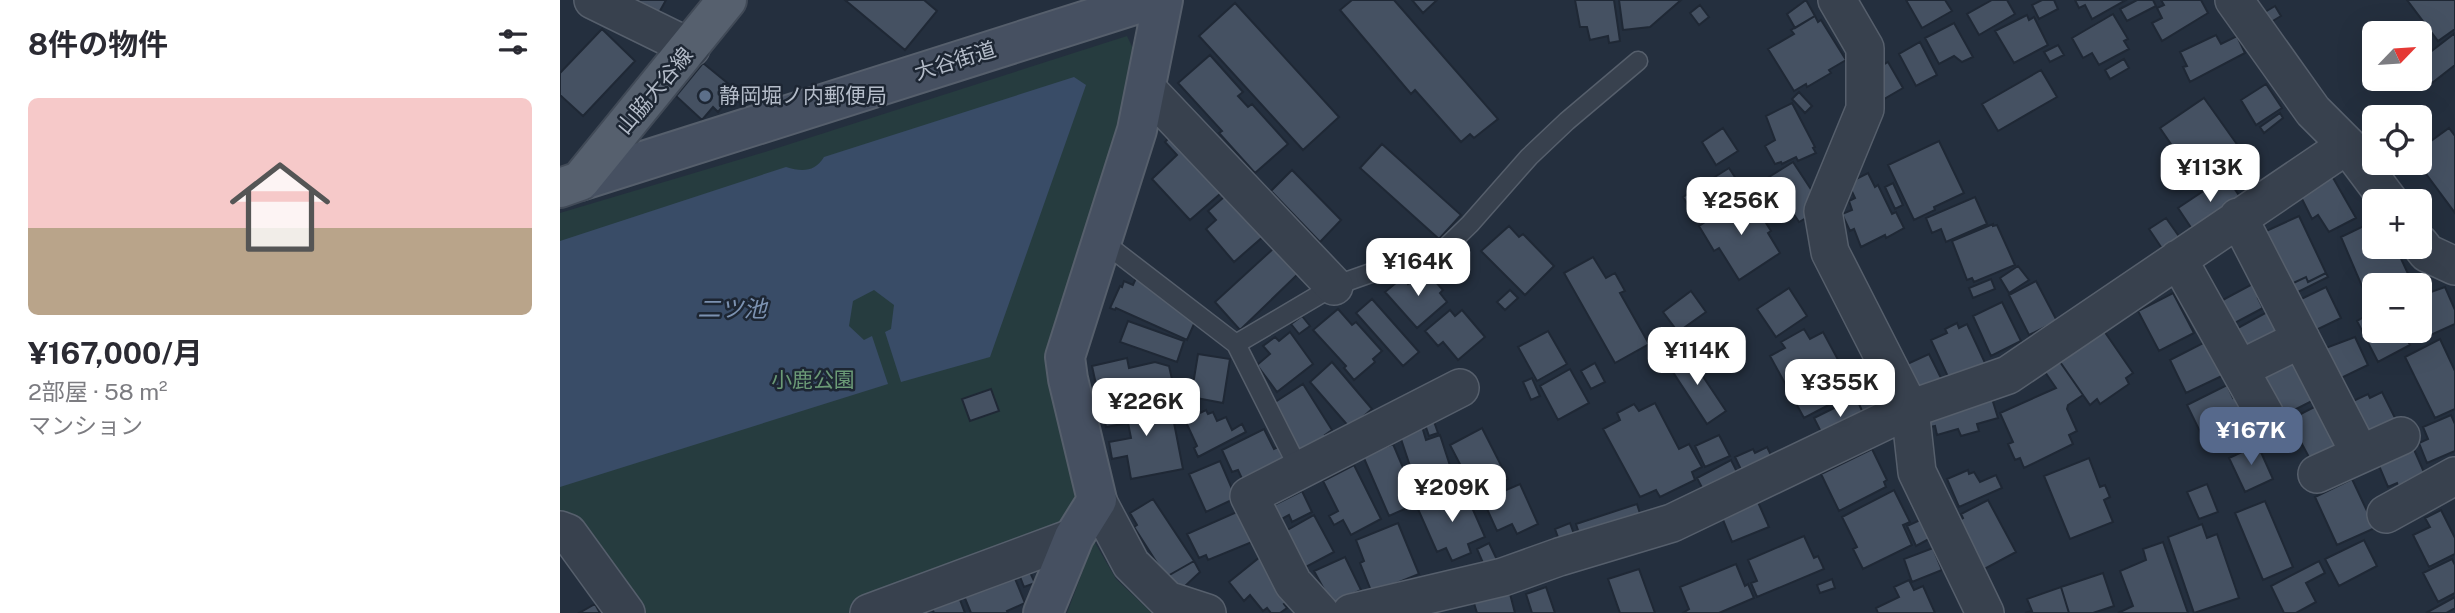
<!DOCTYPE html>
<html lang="ja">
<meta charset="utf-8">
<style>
body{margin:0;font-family:"Public Sans","Noto Sans JP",sans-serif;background:#f2f2f3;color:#2b2b33;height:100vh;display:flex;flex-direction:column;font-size:26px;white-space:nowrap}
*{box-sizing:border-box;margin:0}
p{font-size:23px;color:#7c7c81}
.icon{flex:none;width:38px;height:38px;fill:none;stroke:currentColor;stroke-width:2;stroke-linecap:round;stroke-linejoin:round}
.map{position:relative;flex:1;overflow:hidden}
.details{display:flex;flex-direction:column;background:#fff;width:560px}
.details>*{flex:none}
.needle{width:46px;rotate:65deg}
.fabs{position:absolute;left:1802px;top:21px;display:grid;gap:14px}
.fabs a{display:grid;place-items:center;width:70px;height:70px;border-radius:10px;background:#fff;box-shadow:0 7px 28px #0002;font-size:35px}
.price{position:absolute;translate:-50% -60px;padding:0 16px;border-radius:14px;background:#fff;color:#222;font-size:23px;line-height:46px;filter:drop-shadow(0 2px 4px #0008)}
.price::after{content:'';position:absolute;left:50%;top:42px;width:21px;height:16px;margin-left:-10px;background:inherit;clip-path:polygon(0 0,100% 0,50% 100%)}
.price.selected{background:#56698c;color:#fff}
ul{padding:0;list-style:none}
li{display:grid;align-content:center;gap:14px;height:371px;padding:0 28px}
li span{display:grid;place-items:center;height:217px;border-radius:10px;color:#555}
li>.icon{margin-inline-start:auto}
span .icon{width:126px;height:126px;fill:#fffc;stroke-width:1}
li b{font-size:30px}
h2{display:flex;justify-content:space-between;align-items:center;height:84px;padding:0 28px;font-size:30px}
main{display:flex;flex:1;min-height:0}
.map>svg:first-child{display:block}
</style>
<main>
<section class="details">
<h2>8件の物件<svg class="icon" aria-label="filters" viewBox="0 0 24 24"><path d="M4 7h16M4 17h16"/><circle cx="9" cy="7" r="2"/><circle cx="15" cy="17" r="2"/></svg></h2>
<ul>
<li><span style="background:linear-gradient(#f6c9c9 60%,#b9a48a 0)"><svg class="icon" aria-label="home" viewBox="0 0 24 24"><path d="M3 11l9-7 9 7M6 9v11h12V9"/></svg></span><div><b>¥167,000/月</b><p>2部屋 · 58 m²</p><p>マンション</p></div></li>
</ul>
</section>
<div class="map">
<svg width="1895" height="613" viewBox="0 0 1895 613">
<rect width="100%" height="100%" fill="#242f3e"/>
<path fill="#263c3f" d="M567 36 577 57 532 229 493 331 492 366 518 476 517 517 296 613H71L5 511 0 512V213L205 152Z
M534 541 556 579 592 613H507Z"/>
<path fill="#394c67" d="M514 77 526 85 430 357 341 382 325 332 331 329 334 305 314 290 293 301 289 326 304 340 312 336 328 384 0 487V241L226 167C242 172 255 172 264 157Z"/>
<path fill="#455162" stroke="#1f2835" stroke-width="2" d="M59 0H106L96 18Z
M285 0H364L377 11 345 50Z
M792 0H834L938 119 914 138 910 134 901 142 855 90 851 94 780 10Z
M852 0H877L863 13Z
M1015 0H1054L1060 41 1049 43 1048 36 1030 40 1027 27H1020Z
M1059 0H1121L1090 27 1063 30Z
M1246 0 1255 16 1235 28 1227 14Z
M1346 0H1385L1392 11 1362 28Z
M1432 0H1447L1455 14 1419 35 1407 14Z
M1482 0H1494L1498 9 1479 19 1472 5Z
M1515 0H1566L1532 19 1525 5 1519 8Z
M1577 0H1593L1596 6 1567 21 1560 9Z
M1601 0H1641L1648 13 1602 41 1592 23 1602 18 1597 8 1604 5Z
M1847 0H1895V29L1878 41Z
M675 3 779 117 743 150 639 36Z
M1140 5 1149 17 1139 25 1130 13Z
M1715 6 1721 16 1711 22 1705 12Z
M1553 14 1568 39 1564 41 1569 49 1539 65 1532 53 1523 58 1512 38Z
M1467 15 1469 20 1474 17 1488 45 1454 63 1435 31Z
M1255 16 1258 22 1261 20 1286 60 1269 70 1271 73 1247 87 1246 84 1234 91 1208 49 1234 34 1231 30Z
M1394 23 1413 57 1402 62 1394 56 1379 64 1365 38Z
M42 29 75 61 23 116 0 95V73Z
M1895 33V65L1872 83 1860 69V60Z
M1656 35 1661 44 1677 36 1685 53 1630 82 1623 67 1627 66 1620 52Z
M1360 42 1377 75 1356 86 1339 54Z
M1498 45 1504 55 1490 62 1484 52Z
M650 55 683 92 678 96 688 107 692 104 728 144 695 173 659 133 662 131 618 83Z
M1564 59 1569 68 1550 79 1545 70Z
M1328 62 1343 88 1324 99 1316 83 1318 68Z
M143 63 176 90 158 112 153 107 142 120 116 96Z
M1481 70 1497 97 1438 131 1422 104Z
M1706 84 1722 108 1696 125 1681 100Z
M1239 92 1252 106 1245 113 1232 99Z
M1644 98 1686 157 1641 188 1600 128Z
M1232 103 1255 147 1253 148 1256 153 1238 161 1236 157 1222 164 1221 162 1215 164 1205 146 1215 140 1206 116Z
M1720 113 1723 118 1704 133 1700 127Z
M1163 128 1178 151 1156 165 1142 142Z
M1889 128 1895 136V213L1858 163H1860V149Z
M612 129 668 187 630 220 592 179 617 155 605 142 608 139 605 136Z
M1379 141 1404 193 1374 207 1375 210 1354 220 1328 165Z
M822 144 901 215 879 239 800 168Z
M1233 162 1256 197 1253 214 1239 222 1209 177Z
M1169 168 1184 191 1138 221 1123 197Z
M732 170 781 220 760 242 711 191Z
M1308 173 1315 187 1318 185 1332 214 1336 212 1344 228 1326 238 1325 235 1301 247 1294 229 1290 231 1282 214 1292 210 1289 201 1295 198 1288 183Z
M1666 176 1682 200 1634 232 1618 208Z
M1772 176 1796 218 1769 232 1758 215 1752 219 1740 195Z
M1333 183 1343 205 1335 209 1325 187Z
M672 190 705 235 674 262 646 229 656 220 648 211Z
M1188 194 1211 231 1208 233 1220 253 1179 280 1159 248 1154 251 1139 226Z
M1415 197 1427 224 1386 242 1381 229 1372 233 1366 218Z
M1739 216 1766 273 1748 282 1746 277 1729 285 1704 232Z
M1606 218 1623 242 1605 253 1589 229Z
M1814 221 1815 247H1831L1833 252 1837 250 1850 278 1834 285H1815V294L1807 298 1781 237Z
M1433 224V226L1437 225 1455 265 1414 282 1412 278 1407 280 1392 241Z
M949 226 959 237 963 234 994 266 965 295 921 251Z
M714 248 740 272 680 330 655 302Z
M1033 257 1046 278 1055 273 1065 291 1060 293 1089 344 1055 363 1004 273Z
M1458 266 1469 280 1449 293 1440 278Z
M865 270 883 290 880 293 887 302 857 328 825 292 843 277 848 284Z
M1766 273 1768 277 1734 294 1729 285 1746 277 1748 282Z
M577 276 637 317 627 340 556 308 555 310 550 308 560 286 562 287 564 281 573 285Z
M1865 277 1871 292 1885 287 1895 310V324L1862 339 1858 331H1860L1862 318 1860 285H1847Z
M1431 279 1435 289 1413 298 1409 288Z
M1476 281 1497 321 1469 335 1449 295Z
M1698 281 1705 295 1698 298 1703 308 1671 325 1659 302Z
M1766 287 1781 318 1752 332 1737 301Z
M1229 288 1247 316 1216 337 1197 309Z
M950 290 958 298 945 310 937 302Z
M1131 291 1146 312 1118 332 1103 312Z
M1613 293 1634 333 1599 351 1578 311Z
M812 299 859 352 843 366 796 313Z
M1442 302 1461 341 1431 356 1413 316Z
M778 309 792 325 796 322 822 351 813 359 815 362 794 380 784 368 786 366 753 330Z
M890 310 895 316 902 310 925 337 898 360 883 342 878 346 865 331Z
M1709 311 1720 331 1686 349 1676 329Z
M1815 311V331H1842L1850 345 1818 362 1797 321Z
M742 316 750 326 739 334 731 324Z
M568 321 624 341 617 362 560 342Z
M1397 323 1399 328 1407 324 1426 365 1390 381 1371 340 1387 333 1385 329Z
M1542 328 1573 373 1566 378 1569 384 1540 404 1537 399 1530 405 1498 359Z
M1244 329 1250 339 1263 332 1283 369 1293 364 1305 386 1244 418 1210 356 1225 348 1221 342Z
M988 331 1007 364 977 381 958 347Z
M730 332 753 364 717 392 697 365 710 354 703 346 715 337 719 341Z
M1795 337 1808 365 1777 380 1763 349Z
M1880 339 1895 371V409L1875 418 1845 357Z
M1647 341 1664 375 1626 393 1610 360Z
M1126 351 1166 411 1147 424 1107 363Z
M638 354 670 359 663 403 631 397Z
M1369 354 1382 380 1357 392 1345 365Z
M567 358 569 368 595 362 609 366 614 388 540 403 532 366Z
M1498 359 1523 395 1508 405 1507 409 1517 431 1509 435 1513 444 1464 468 1460 458 1455 460 1448 444 1453 442 1440 413 1496 388 1483 369Z
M1733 359 1754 400 1724 415 1700 376Z
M772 362 812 409 790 428 750 382Z
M1035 363 1045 382 1031 389 1021 371Z
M1010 369 1029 403 998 420 980 386Z
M972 378 980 396 971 400 963 382Z
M743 384 772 430 765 435 769 441 740 452 709 406Z
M1667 385 1673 398 1677 396 1698 426 1649 450 1627 405Z
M1315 388 1326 410 1306 420 1296 397Z
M431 389 439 411 410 421 402 399Z
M1430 392 1438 418 1417 424 1419 431 1401 436 1398 429 1377 435 1375 426 1370 427 1365 411Z
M1822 392 1837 422 1808 437 1791 402 1808 394 1810 398Z
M609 397 623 469 571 479 567 456 552 459 549 442 571 438 568 423 546 427 542 410Z
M1296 397 1306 420 1265 440 1254 418Z
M1095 403 1119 449 1129 444 1142 467 1132 472 1135 480 1100 497 1096 490 1080 497 1043 429 1060 420 1057 413 1074 404 1079 411Z
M1760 404 1780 443 1750 459 1729 420Z
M646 410 648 414 653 412 657 421 666 417 672 430 682 424 686 432 638 457 634 448 637 446 625 420Z
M871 413 878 433 869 436 862 416Z
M1891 415 1895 424V451L1867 463 1859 443 1868 439 1863 427Z
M861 423 866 440 880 435 894 478 888 480 890 486 868 493 864 485 857 487 840 436Z
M922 428 948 479 916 495 890 445Z
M704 429 714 449 718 447 724 460 685 485 678 470 672 472 662 450Z
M1159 435 1170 456 1145 467 1135 446Z
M1696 441 1713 479 1685 492 1669 458 1682 452 1680 448Z
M833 444 858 503 829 516 803 456Z
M1852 445 1867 479 1840 491 1837 483 1828 487 1817 461Z
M1207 447 1216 465 1186 480 1175 457 1193 449 1195 453Z
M1312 449 1327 480 1324 482 1326 487 1279 511 1261 474Z
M1529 458 1540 487 1545 485 1550 497 1544 500 1553 522 1510 539 1484 476Z
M1171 460 1182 482 1148 499 1137 478Z
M660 461 676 498 646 512 629 474Z
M794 465 821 519 791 535 783 520 774 525 769 516 778 511 763 481Z
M1408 470 1409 474 1414 472 1420 482 1436 475 1442 488 1399 507 1387 479Z
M1792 479 1815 528 1777 545 1755 497Z
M960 484 978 524 957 534 952 524 937 531 923 500Z
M1647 484 1658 512 1639 519 1627 492Z
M896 487 904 505 910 503 925 537 908 544 911 553 892 561 886 548 877 552 858 509 880 500 879 495Z
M1334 490 1350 522 1343 525 1352 545 1303 569 1293 549 1297 547 1282 517Z
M742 491 752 512 732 522 729 515 718 521 710 507Z
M593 499 634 561 606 577 574 527 577 525 570 513Z
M1197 500 1209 527 1172 542 1161 515Z
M1428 500 1456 552 1417 573 1391 525 1403 518 1401 514Z
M1705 501 1733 567 1703 580 1675 513Z
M1077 504 1083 523 1022 543 1016 524Z
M1881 510 1895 538V554L1869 567 1853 535 1870 527 1865 518Z
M679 511 692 542 648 560 646 555 639 558 627 534Z
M754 515 774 552 744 568 724 532Z
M1360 520 1369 539 1356 546 1347 526Z
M838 523 859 574 812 593 800 563 804 561 796 540Z
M1010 523 1018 545 1003 551 995 529Z
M1642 524 1647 538 1657 534 1679 598 1634 613 1608 537Z
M1244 536 1254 558 1258 556 1264 569 1197 597 1191 583 1197 581 1188 560Z
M1804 540 1817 566 1779 586 1765 559Z
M1603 542 1628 613H1558L1573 606 1560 571 1586 560 1583 549Z
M929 543 939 564 926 570 917 549Z
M1373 548 1382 570 1352 582 1344 559Z
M700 557 733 598 724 604 727 608 720 613H711L707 608 703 611 690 595 684 601 669 582Z
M785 557 801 590 772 604 754 571Z
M1892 559 1895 565V593L1878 602 1863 573Z
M634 561 640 572 623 588 606 577Z
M1759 561 1765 573 1746 583 1756 602 1736 613H1724L1711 586Z
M1176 564 1185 586 1188 584 1194 598 1159 613H1123L1129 609 1120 587Z
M1079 569 1095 613H1060L1048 579Z
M469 570 475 583 464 587 459 574Z
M1543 573 1554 606 1533 613H1509L1501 587Z
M454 576 465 603 447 611 448 613H411L404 596Z
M1272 579 1275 588 1260 593 1257 585Z
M1349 580 1354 590 1363 586 1375 613H1318L1316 608 1339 597 1334 587Z
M986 587 995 613H972L966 594Z
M1501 587 1509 613H1465L1472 611 1467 599Z
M949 590 955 613H917L913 600Z
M397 592 405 613H374L370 604Z
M1895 597V608L1886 613H1866Z
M35 604 40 613H19Z"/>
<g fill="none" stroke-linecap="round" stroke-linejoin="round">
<g stroke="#565f6c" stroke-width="21">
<path id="lane" d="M542 241 676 344 740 471
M676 344 774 286 839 263 874 259 910 224 969 157 1007 121 1078 61"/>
</g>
<g stroke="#565f6c" stroke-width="40">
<path id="street" d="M33 0 131 48
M1277 0 1305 48V109L1263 211 1270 252 1350 409 1357 472 1425 613
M1674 0 1753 111 1787 145 1829 201
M587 89 774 286
M1678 217 1800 454
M1860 244 1867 253 1895 266
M1618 259 1705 415
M1680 369 1741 339
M1757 474 1841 436
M537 500 571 564 607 600 647 613
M1826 514 1895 476
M0 530 8 533 66 613
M309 613 514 537
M760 613 733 583 689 496 900 388
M791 613 943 577 999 557 1112 523 1350 409 1448 375 1787 145"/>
</g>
<g stroke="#565f6c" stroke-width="42">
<path id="secondary" d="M20 181 590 0
M483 613 514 537 537 500 508 379 505 357 577 130 603 0"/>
</g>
<g stroke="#414a57" stroke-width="42">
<path id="primary" d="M0 188 20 181 167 0"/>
</g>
<use href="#lane" stroke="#38414e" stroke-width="18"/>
<use href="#street" stroke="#38414e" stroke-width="37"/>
<use href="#secondary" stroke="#465061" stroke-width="38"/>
<use href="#primary" stroke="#56606e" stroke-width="38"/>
</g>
<circle fill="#5c6f8a" stroke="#1d2633" stroke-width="2.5" cx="145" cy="96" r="7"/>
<g text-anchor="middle" stroke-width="5" stroke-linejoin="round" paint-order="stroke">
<g font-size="21" fill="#b4bcc9" stroke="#1d2633">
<text transform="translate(395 61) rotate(-17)" y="7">大谷街道</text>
<text transform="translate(95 91) rotate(-50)" y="7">山脇大谷線</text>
</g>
<g font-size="21" fill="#b4bcc9" stroke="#1d2633" text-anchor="start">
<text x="159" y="103">静岡堀ノ内郵便局</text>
</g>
<g font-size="21" fill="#6b9a76" stroke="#1d2633">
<text x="253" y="387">小鹿公園</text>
</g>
<g font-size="23" font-style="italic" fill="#7c92b1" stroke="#1d2633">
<text x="172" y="317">二ツ池</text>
</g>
</g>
</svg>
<div class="fabs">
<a><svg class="needle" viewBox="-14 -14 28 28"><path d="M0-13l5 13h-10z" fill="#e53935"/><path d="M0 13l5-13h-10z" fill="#7c7c81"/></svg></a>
<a><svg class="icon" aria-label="locate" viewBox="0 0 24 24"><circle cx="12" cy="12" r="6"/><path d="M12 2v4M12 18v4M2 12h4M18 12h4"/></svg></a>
<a>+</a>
<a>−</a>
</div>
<b class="price" style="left:1650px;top:204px">¥113K</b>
<b class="price" style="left:1181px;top:237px">¥256K</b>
<b class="price" style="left:858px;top:298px">¥164K</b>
<b class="price" style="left:1137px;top:387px">¥114K</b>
<b class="price" style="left:1280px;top:419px">¥355K</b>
<b class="price" style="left:586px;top:438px">¥226K</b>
<b class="price selected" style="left:1691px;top:467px">¥167K</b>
<b class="price" style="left:892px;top:524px">¥209K</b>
</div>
</main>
